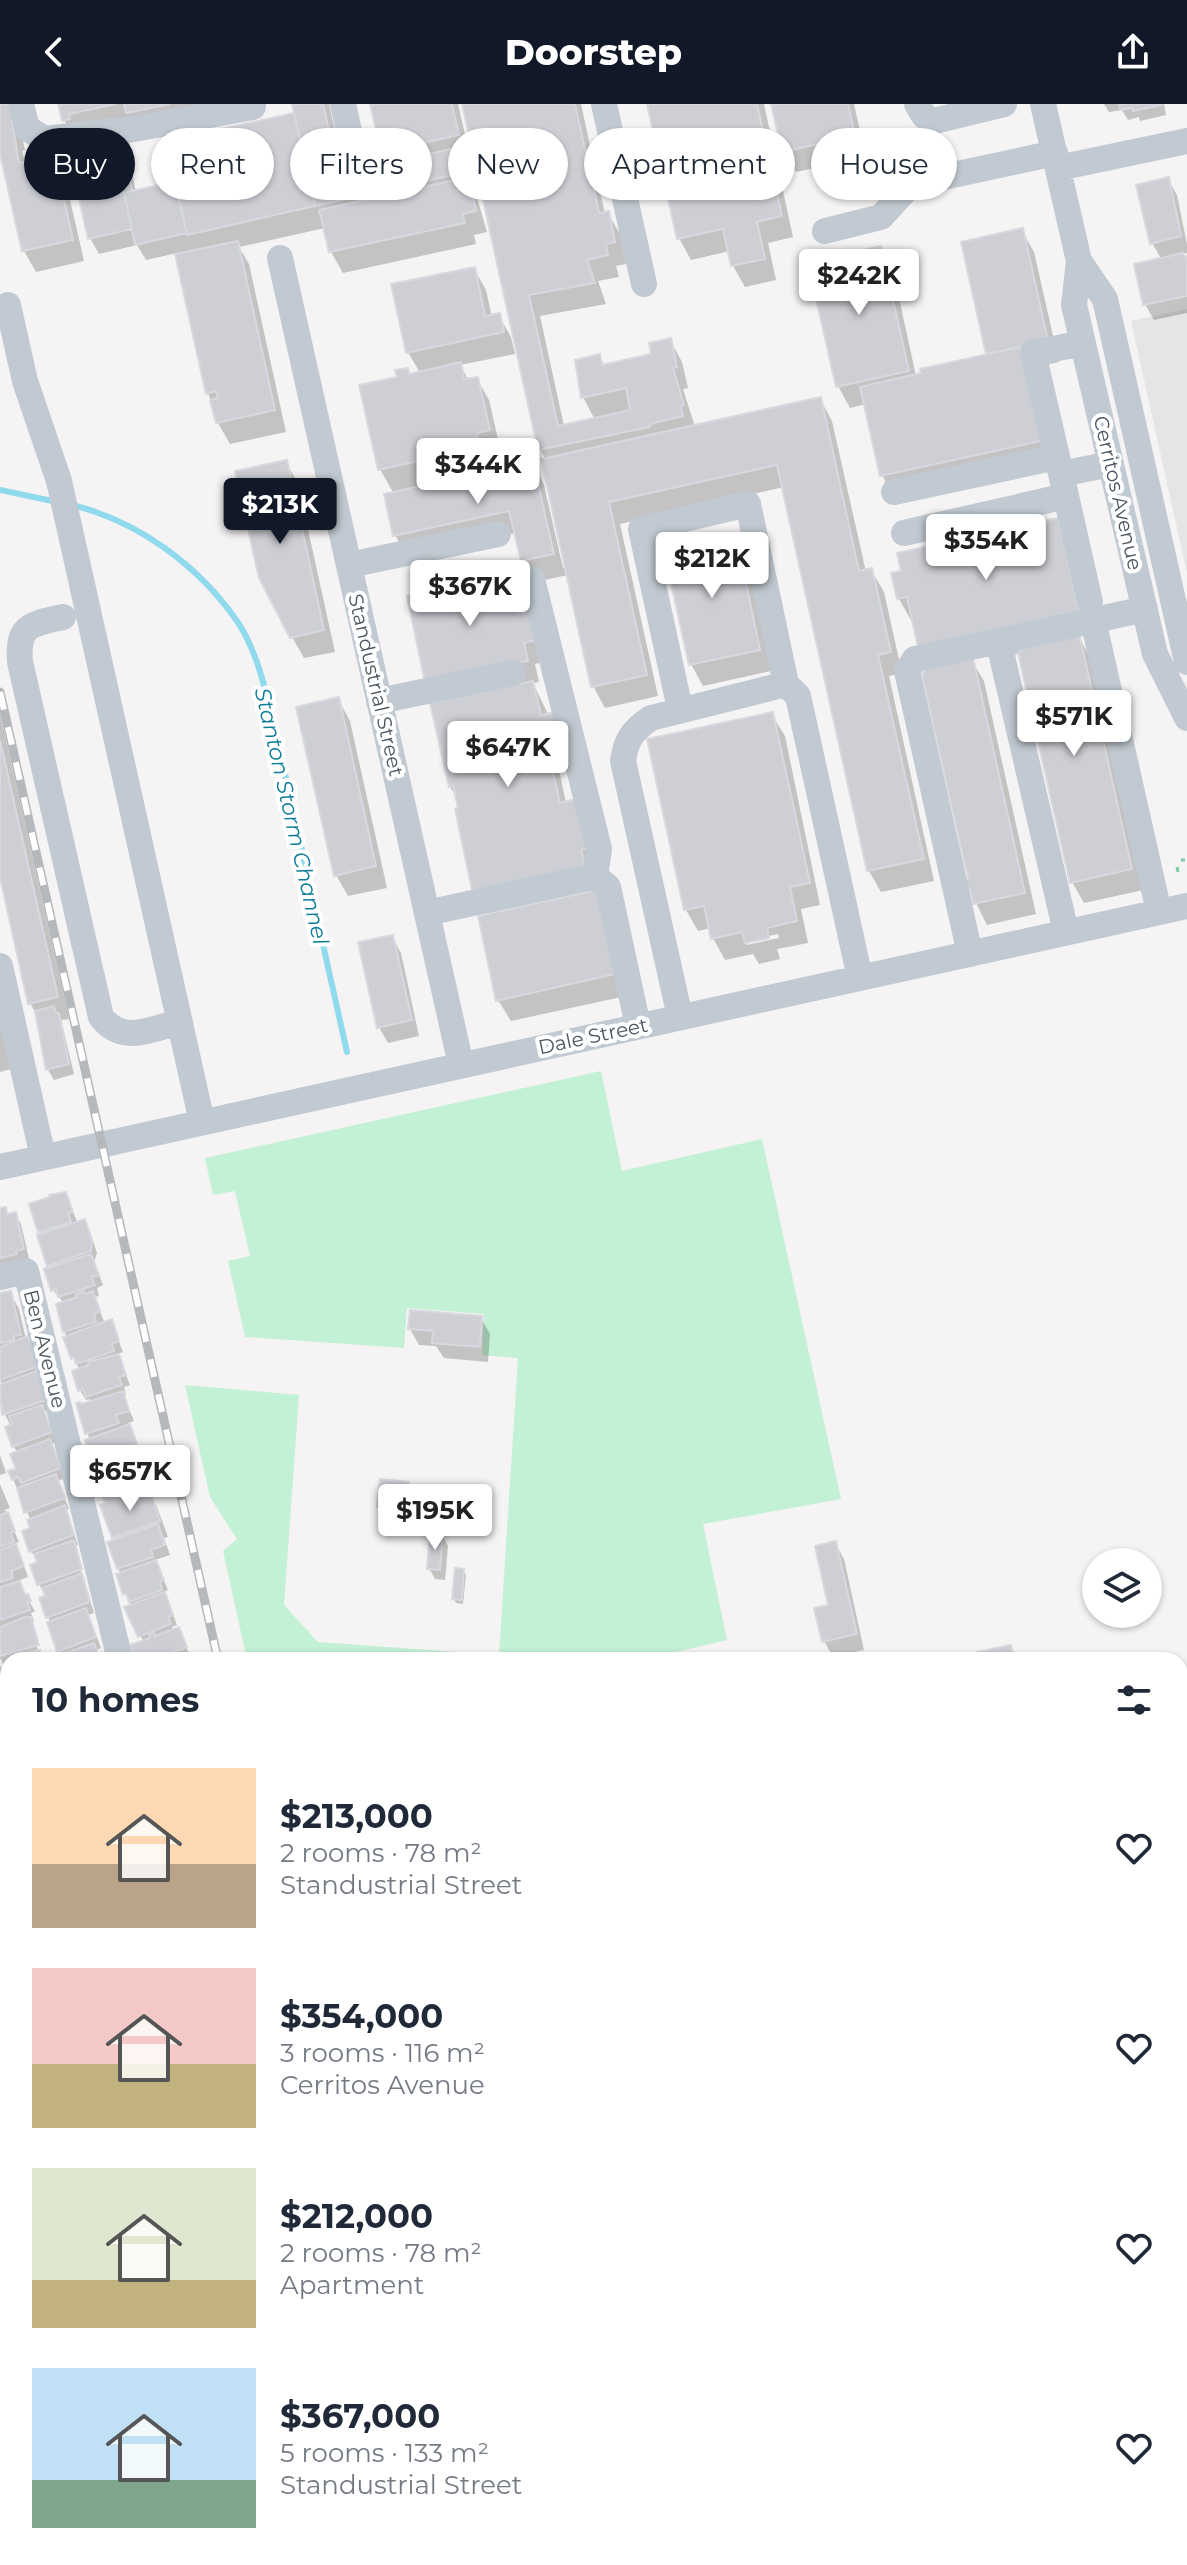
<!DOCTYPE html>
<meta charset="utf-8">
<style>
body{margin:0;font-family:Montserrat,sans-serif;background:#f2f2f3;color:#1f2937;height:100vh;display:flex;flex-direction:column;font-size:30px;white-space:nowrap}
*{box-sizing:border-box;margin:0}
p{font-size:26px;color:#747a83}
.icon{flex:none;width:44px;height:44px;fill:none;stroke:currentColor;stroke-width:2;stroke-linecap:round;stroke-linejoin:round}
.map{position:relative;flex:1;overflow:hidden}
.drawer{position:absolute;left:0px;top:1548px;width:1188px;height:914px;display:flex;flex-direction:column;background:#fff;border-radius:24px 24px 0 0;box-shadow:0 2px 6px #0004}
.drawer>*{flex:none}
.banner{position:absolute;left:24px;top:24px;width:1140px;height:72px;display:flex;gap:16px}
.buttons{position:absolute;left:1082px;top:1444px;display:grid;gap:16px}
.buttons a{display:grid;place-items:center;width:80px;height:80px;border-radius:50%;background:#fff;box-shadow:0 2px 6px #0004;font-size:40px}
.price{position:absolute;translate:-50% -68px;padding:0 18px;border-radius:8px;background:#fff;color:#222;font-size:26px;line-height:52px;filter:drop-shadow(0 2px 4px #0008)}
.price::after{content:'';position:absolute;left:50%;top:48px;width:24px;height:18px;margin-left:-12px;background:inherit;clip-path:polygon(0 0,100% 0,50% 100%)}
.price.current{background:#111827;color:#fff}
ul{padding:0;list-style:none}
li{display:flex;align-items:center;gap:24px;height:200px;padding:0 32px}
li span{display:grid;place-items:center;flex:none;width:224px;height:160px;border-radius:0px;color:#555}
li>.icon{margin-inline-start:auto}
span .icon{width:96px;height:96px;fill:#fffc;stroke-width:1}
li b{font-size:34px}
h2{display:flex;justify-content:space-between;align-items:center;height:96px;padding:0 32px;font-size:34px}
.tag{padding:0 28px;border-radius:36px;background:#fff;box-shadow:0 2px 6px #0004;font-size:28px;line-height:72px}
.tag.current{background:#111827;color:#fff}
header{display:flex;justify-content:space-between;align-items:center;height:104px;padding:0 32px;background:#111827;color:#fff;font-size:36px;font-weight:800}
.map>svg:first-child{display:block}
</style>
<header><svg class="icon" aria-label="back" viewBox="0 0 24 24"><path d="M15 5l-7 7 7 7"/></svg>Doorstep<svg class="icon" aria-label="share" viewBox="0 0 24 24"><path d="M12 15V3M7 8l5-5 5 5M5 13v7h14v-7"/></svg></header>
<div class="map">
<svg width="1187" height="2461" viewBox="0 0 1187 2461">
<rect width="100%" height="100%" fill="#f5f3f3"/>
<path fill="#e6e4e5" d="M1187 205V469L1131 217Z"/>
<path fill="#c3f1d5" d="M601 967 622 1067 762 1035 841 1395 703 1420 727 1536 642 1556H247L223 1447 237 1435 210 1393 185 1281 299 1291 284 1501 318 1538 499 1551 518 1254 482 1251 484 1210 407 1204 404 1244 245 1233 228 1157 250 1152 235 1087 213 1091 205 1054Z"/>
<path fill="#0003" fill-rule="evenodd" d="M0 0 18 14 25 46 22 47 25 59 53 53 65 74 84 157 36 168 24 147 0 40Z
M60 0H243L76 38 64 16Z
M294 0H329L345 70 390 60 383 47 372 0H458L468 43 476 57 464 0H581L605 110 608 109 620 130 626 160 616 162 619 173 598 177 606 200 540 212 564 322 595 316 583 293 599 252 605 262 654 252 670 236 682 258 688 284 683 285 695 323 820 295 832 317 866 468 871 466 884 488 902 569 889 572 934 777 881 788 869 767 784 383 620 420 658 592 605 604 593 582 568 471 535 478 522 457 516 429 407 453 395 431 394 390 380 365 399 274 407 266 410 271 420 269 408 248 474 165 486 186 492 213 499 212 511 233 515 250 460 261 469 277 477 275 489 296 501 348 487 351 491 368 532 359 544 381 563 464 567 463 546 356 540 345 484 88 476 90 487 128 474 131 476 140 343 169 331 148 325 124 239 143 249 160 286 328 230 340 218 319 208 289 177 149 146 156 137 141 99 150 90 134 120 39 129 55 136 88 178 87 168 39 297 10Z
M649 0H764L793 133 768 139 776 176 745 183 733 162 730 147 691 156 679 134Z
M773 0H854L866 53 796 68 784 47Z
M1104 0H1164L1166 11 1140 17 1139 13 1128 16 1122 6 1109 8Z
M1168 75 1177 91 1187 140V149L1182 150 1187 154V209L1154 216 1145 200 1162 156 1152 139Z
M1022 127 1034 148 1059 258 1031 264 1051 358 894 393 882 371 866 300 850 304 838 282 880 145 893 166 916 272 988 252 964 139Z
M286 358 298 380 335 548 304 554 292 533Z
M1057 416 1090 529 1078 531 1090 553 1143 786 1084 799 1072 778 1024 543 971 555 984 577 1036 810 987 821 969 785 970 776 928 565 914 515 911 516 899 495 894 471Z
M735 434 747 455 771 567 703 582 691 560Z
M508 472 520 494 524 510 551 556 535 560 539 578 533 579 575 666H559L566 699 601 765 626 892 511 917 498 896 488 812 475 790 458 695 450 683 433 600Z
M338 595 350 617 387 784 348 792 336 771Z
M0 609 69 915 61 916 74 970 54 976 48 966 37 911 30 899 0 764Z
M772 611 785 632 820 801 801 805 808 839 777 845 780 855 759 860 753 850 725 856 713 834 711 824 698 827 686 806 650 637ZM778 830 779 834 746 841V837Z
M392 833 401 849 419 932 388 939 379 923Z
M0 876 19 963 0 968Z
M66 1090 78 1120 84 1118 90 1128 97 1149 94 1158 103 1181 97 1184 99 1192 94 1193 105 1220 111 1218 123 1248 117 1250 130 1281 124 1283 126 1291 124 1292 134 1317 128 1319 135 1332 141 1350 139 1351 153 1383 147 1385 157 1403 168 1433 164 1434 170 1451 155 1456 168 1486 164 1488 177 1521 172 1523 174 1528 179 1526 191 1554 185 1556H137L143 1538 110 1439 116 1437 107 1401 93 1369 99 1367 79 1301 91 1299 89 1295 86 1296 80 1286V1266L73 1254 60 1212 64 1199 53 1186 51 1165 40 1127Z
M5 1105 8 1111 15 1110 21 1120 29 1155 0 1160V1106Z
M10 1189 19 1205 26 1235 50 1306 44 1308 56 1339 51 1340 65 1374 58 1377 69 1405 66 1406 78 1441 75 1442 78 1447H75L83 1475 86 1474 84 1476 94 1509 88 1511 101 1544 96 1546 102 1556H64L42 1496 46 1494 39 1480V1460L31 1447V1417L13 1375 18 1366V1349L13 1342 11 1323 0 1300V1282L3 1281 0 1276V1191Z
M481 1214 490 1230 488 1258 444 1254 436 1242 419 1241 410 1225Z
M0 1351 6 1369 0 1371Z
M408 1379 414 1390 412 1416 385 1413 379 1403Z
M0 1380 10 1404 5 1406 19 1438 15 1439 28 1473 17 1477 35 1507 31 1509 34 1517 31 1518 35 1523H32L39 1551 43 1550V1556H8V1582L4 1583 0 1572V1563L4 1562 0 1554Z
M437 1397 440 1408H444L447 1412 445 1430H441L448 1442 445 1476 435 1475 429 1464 435 1432 432 1425Z
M835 1439 844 1455 864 1546 833 1553 824 1537 830 1502Z
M463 1467 466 1471 463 1500 456 1499 454 1495Z
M8 1671V1724L0 1726V1673L4 1686 7 1685 5 1672Z
M8 1749V1785L5 1782 8 1795V1870L0 1871V1826L6 1823 4 1810H0V1759L5 1768Z
M0 1900 8 1929V1965L5 1953 0 1954Z
M2 1970 8 1980V2015L0 2017V1971Z
M1180 2018 1187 2023V2064L1185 2060 1180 2061Z
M0 2042 8 2055V2075L4 2076 8 2094 0 2096Z
M8 2181V2233L5 2228 0 2230V2183Z
M0 2231 5 2253 0 2254Z
M8 2340V2364L3 2342Z
M161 2454H183L186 2461H162Z
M330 2454H379V2457L371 2458V2461H332Z
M880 2454H898L900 2461H883Z
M906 2454H968L969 2461H908Z
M1103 2454H1147L1148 2457 1142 2458V2461H1104Z"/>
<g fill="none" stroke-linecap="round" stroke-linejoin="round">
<path stroke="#90daee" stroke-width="6" d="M0 386 57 398
M72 401C138 417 198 461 237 517 254 542 262 573 270 603L347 948"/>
</g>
<path fill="#cdcfd5" stroke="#d7d9de" stroke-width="2" d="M0 0H9L19 59 54 51 73 136 22 147 0 50Z
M58 0H116L69 10 70 15 62 17Z
M124 0H170L126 9Z
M292 0H323L339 70 469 41 475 66 315 102Z
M370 0H452L459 31 381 48Z
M462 0H575L599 109 609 107 615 138 606 140 608 151 587 156 595 179 529 191 558 322 630 306 626 284 581 294 575 256 600 250 602 261 651 250 649 239 671 234 677 263 673 264 684 301 681 302 683 312 650 320V323L538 346Z
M647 0H757L782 112 757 118 765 155 731 162 723 125 677 135Z
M771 0H848L855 32 782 48Z
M1119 0H1162V1L1133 7 1132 4 1120 6Z
M294 9 315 102 187 131 166 37Z
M121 37 132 87 124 89 132 125 88 135 69 48Z
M469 73 476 107 463 110 465 119 329 148 319 106Z
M1169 73 1181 132 1150 140 1136 81Z
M175 77 187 129 135 141 124 89Z
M1023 124 1048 237 986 250 961 138Z
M238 137 275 306 216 319 210 296 218 294 216 287 206 290 175 150Z
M881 142 909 267 836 283 808 159Z
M1183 149 1184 153 1187 152V192L1143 201 1134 160Z
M475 163 485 212 500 209 504 228 406 249 391 180Z
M1020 243 1041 337 880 372 860 283 921 269 920 265Z
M461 258 464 275 478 273 490 326 477 329 480 344 378 366 359 281 397 273 395 266 408 264 409 270Z
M821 293 859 467 872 464 891 548 878 551 924 755 867 767 777 361 609 398 647 571 591 583 541 355Z
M287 356 324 526 290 534 259 474 235 367Z
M533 357 554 450 521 457 509 407 393 432 384 390Z
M1058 414 1079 507 918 543 907 493 897 495 891 469 901 467 897 449Z
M736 431 760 546 689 561 664 447Z
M509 470 517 510 534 506 540 535 524 539 528 557 425 578 407 492Z
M1079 529 1132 765 1070 779 1018 549 1022 542Z
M973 553 1025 789 973 800 970 785 967 786 965 775H968L922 571 927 564Z
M533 577 541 611 556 608 563 645H548L560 699 580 694 590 744 581 746 586 766 473 791 455 705 458 704 453 682 449 683 430 599Z
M339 593 376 762 334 772 296 603Z
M773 608 810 779 790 783 797 817 767 824 769 834 745 839 742 828 711 835 704 802 684 806 647 635Z
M0 636 58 893 28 900 0 773Z
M597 786 615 870 496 897 478 812Z
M393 831 412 916 377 924 358 838Z
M54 902 56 909H59L69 960 46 966 35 907Z
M66 1088 73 1108 68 1109 71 1118 38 1128 29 1100 50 1093 49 1091Z
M6 1103 7 1110 16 1108 24 1145 16 1147 17 1150 0 1154V1104Z
M85 1115 92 1137 91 1147 47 1162 37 1131Z
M91 1150 99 1171 92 1173 95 1181 58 1193 56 1185 51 1187 44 1165Z
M11 1187 21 1231 14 1232V1236L0 1239V1189Z
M84 1187 85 1190 93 1187 100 1207 94 1210 96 1218 63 1228 56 1200 77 1193 76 1190Z
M410 1206 482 1212 480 1243 432 1239 433 1227 408 1225Z
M112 1215 119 1237 112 1240 114 1247 76 1260 74 1253 71 1255 63 1233Z
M28 1232 39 1262 0 1276V1243Z
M119 1250 126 1271 119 1273 122 1281 86 1293 83 1285 78 1287 72 1267 89 1261 88 1258Z
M37 1267 46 1296 2 1311 0 1280Z
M123 1287 129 1307 116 1311 119 1319 85 1330 76 1299 80 1298 81 1300Z
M42 1301 52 1328 12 1343 5 1323 12 1320 9 1312Z
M130 1320 137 1340 130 1342 133 1350 94 1363 85 1336Z
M50 1335 61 1364 21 1379 18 1373 12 1376 8 1367 16 1365 10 1350Z
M141 1351 149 1373 140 1376 142 1383 104 1397 102 1389 99 1390 91 1368Z
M56 1370 65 1394 24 1409 17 1384Z
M380 1375 409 1378 407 1406 377 1403Z
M149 1384 160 1417 112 1434 100 1401Z
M65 1401 74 1431 29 1448 22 1427 30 1424 27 1416Z
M434 1403 445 1406 444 1426H430L431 1405Z
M8 1408 15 1427 11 1429 14 1438 0 1443V1411Z
M158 1420 165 1441 151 1446 153 1453 117 1465 107 1438Z
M430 1429 443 1430 440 1466 427 1465Z
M74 1436 82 1465 37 1481 30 1461 37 1458 34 1450Z
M836 1437 857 1530 822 1538 814 1504 828 1501 815 1442Z
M16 1440 24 1462 11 1467 13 1474 0 1478V1446Z
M156 1456 164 1476 160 1477 162 1486 129 1498 126 1489 123 1491 116 1470Z
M455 1464 464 1465 462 1496 452 1495Z
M82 1469 90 1498 46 1514 39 1494 45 1492 42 1484Z
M20 1477 25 1491 28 1490 31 1497 27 1498 30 1506 0 1516V1483Z
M165 1488 173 1511 168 1513 171 1520 138 1533 124 1503Z
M86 1504 96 1533 57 1548 47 1518Z
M25 1513H31L39 1541 0 1552V1523Z
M179 1523 187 1543 169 1550 172 1556H135L129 1541 150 1534 149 1531 154 1529 155 1532Z
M94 1539 100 1556H64L62 1550Z
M1011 1541 1014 1556H978L977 1548Z
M40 1546 41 1556H16L15 1551Z
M0 1675 8 1704V1713L0 1715Z
M8 1746V1788L0 1751V1748Z
M1 1824 8 1859 0 1861V1825Z
M0 1904 8 1938V1941L0 1943Z
M3 1968 8 2004 0 2006V1969Z
M1180 2016H1183L1185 2022 1187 2021 1186 2066 1183 2050H1180Z
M8 2099V2149L2 2151 0 2147V2101Z
M1187 2154V2213L1184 2214 1180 2195V2155Z
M8 2179V2226L2 2228 0 2181Z
M191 2454H233L235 2461H193Z
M665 2454H701L703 2461H667Z
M904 2454H963L964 2458 950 2461H906Z
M1019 2454H1041L1042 2458 1050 2457 1051 2461H1020Z
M1101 2454H1137L1138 2461H1102Z"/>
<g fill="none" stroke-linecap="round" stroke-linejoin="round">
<path stroke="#7ad0a6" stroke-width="3" stroke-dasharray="6 4" stroke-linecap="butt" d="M1181 756H1185
M1177 763 1178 768"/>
<path stroke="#c1cad2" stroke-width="26" d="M21 0 27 24 44 35 134 25 253 3V0
M343 0 355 54
M604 0 644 180
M917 0 924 12 934 17 1004 0
M1043 0 1079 157 1074 201 1155 550 1187 614
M1058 64 1187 37
M825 127 881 113 911 80 1055 49
M280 154 461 961
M1079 157 1105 195 1187 558
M8 201 25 277 59 377 202 1018
M1061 370 1033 249 1083 239
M894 388 1057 353
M904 429 1066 392
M349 461 498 430
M532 475 599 745 595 772
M1090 498 1061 370 1111 360
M63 513C31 520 17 521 20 558L101 913C123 941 150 925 180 918
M1093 516 1159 808
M379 597 513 569
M680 605 641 425 748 400 786 580
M427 809 595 772 608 783 638 922
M1066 828 1001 548 1013 534 1145 505
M970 850 907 567 915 555 1013 534
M0 862 43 1053
M680 913 623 657C626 635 633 626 651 614L786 580 798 592 860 874
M0 1063 1187 802
M0 1173 26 1167 120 1556
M0 1624 8 1622
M0 1733 8 1731
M0 1879 8 1877
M0 2026 8 2025
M1180 2115 1187 2114
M0 2164 8 2162
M1180 2421 1187 2453
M0 2433 8 2431
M267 2454 268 2461
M749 2454 751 2461
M868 2454 869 2461
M1000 2454 1002 2461"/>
<g stroke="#b5b8bd" stroke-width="9">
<path id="rail" d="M0 588 218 1556
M420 2454 421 2461"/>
</g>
<use href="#rail" stroke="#fff" stroke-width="6" stroke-dasharray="18" stroke-linecap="butt"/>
</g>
<g text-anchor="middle" stroke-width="8" stroke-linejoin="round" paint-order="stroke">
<g font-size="20" fill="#4a5661" stroke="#fff">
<text transform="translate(1118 389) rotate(77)" y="7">Cerritos Avenue</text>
<text transform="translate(376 581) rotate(77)" y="7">Standustrial Street</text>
<text transform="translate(593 932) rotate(-12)" y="7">Dale Street</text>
<text transform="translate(45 1245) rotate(76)" y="7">Ben Avenue</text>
</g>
<g font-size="22" font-style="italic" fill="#0c7c9b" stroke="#fff">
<text transform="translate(292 712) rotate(77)" y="8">Stanton Storm Channel</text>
</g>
</g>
</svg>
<div class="buttons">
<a><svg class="icon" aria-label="layers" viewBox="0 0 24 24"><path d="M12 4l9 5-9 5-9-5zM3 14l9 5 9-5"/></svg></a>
</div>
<b class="price" style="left:859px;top:213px">$242K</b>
<b class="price" style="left:478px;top:402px">$344K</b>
<b class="price current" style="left:280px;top:442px">$213K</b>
<b class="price" style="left:986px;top:478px">$354K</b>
<b class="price" style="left:712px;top:496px">$212K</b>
<b class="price" style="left:470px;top:524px">$367K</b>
<b class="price" style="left:1074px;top:654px">$571K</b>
<b class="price" style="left:508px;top:685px">$647K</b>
<b class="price" style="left:130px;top:1409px">$657K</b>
<b class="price" style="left:435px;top:1448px">$195K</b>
<div class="banner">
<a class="tag current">Buy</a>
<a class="tag">Rent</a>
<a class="tag">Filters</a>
<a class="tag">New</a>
<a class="tag">Apartment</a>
<a class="tag">House</a>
</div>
<section class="drawer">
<h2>10 homes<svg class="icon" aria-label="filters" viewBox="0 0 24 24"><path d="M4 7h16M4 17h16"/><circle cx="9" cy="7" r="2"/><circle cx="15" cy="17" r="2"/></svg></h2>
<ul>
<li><span style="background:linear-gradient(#ffd9b3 60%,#b9a48a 0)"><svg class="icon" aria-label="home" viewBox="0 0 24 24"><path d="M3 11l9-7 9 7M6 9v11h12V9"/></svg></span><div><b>$213,000</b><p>2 rooms · 78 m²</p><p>Standustrial Street</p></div><svg class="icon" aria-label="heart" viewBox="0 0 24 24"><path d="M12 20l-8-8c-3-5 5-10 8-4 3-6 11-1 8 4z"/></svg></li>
<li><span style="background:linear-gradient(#f6c9c9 60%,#c2b280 0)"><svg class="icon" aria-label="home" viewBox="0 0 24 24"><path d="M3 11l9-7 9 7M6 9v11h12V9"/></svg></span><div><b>$354,000</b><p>3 rooms · 116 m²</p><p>Cerritos Avenue</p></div><svg class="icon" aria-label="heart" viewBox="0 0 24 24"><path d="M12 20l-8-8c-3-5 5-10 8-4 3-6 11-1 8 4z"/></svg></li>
<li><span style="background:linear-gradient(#dfe7d0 70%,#c2b280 0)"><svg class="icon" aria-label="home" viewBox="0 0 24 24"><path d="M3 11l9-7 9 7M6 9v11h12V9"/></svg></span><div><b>$212,000</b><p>2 rooms · 78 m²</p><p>Apartment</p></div><svg class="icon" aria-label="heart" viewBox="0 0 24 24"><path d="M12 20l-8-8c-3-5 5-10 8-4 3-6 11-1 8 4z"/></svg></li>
<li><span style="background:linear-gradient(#bfe0f5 70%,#7fa58c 0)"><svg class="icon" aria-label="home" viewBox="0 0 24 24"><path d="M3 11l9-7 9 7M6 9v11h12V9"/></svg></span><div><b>$367,000</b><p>5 rooms · 133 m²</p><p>Standustrial Street</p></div><svg class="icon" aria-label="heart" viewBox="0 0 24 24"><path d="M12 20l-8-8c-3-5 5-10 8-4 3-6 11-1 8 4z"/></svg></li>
</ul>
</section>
</div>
